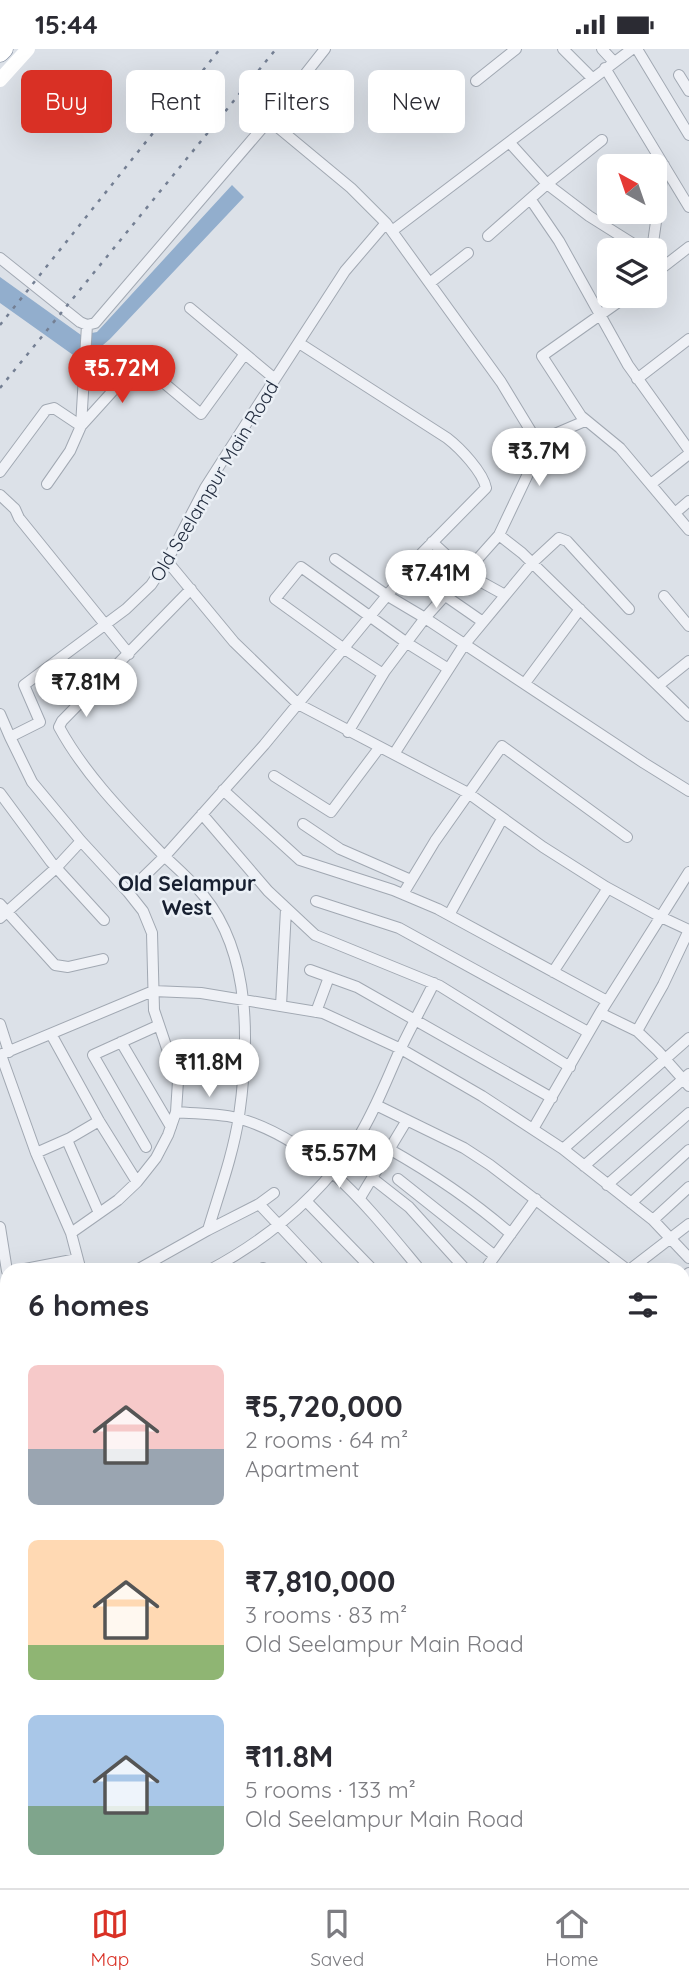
<!DOCTYPE html>
<meta charset="utf-8">
<style>
body{margin:0;font-family:Quicksand,sans-serif;background:#f2f2f3;color:#2b2b33;height:100vh;display:flex;flex-direction:column;font-size:26px;white-space:nowrap}
*{box-sizing:border-box;margin:0}
p{font-size:23px;color:#7c7c81}
.icon{flex:none;width:38px;height:38px;fill:none;stroke:currentColor;stroke-width:2;stroke-linecap:round;stroke-linejoin:round}
.map{position:relative;flex:1;overflow:hidden}
.sheet{position:absolute;left:0px;top:1214px;width:690px;height:625px;display:flex;flex-direction:column;background:#fff;border-radius:21px 21px 0 0;box-shadow:0 7px 28px #0002}
.sheet>*{flex:none}
.top-card{position:absolute;left:21px;top:21px;width:648px;height:63px;display:flex;gap:14px}
.needle{width:46px;rotate:320deg}
.fabs{position:absolute;left:597px;top:105px;display:grid;gap:14px}
.fabs a{display:grid;place-items:center;width:70px;height:70px;border-radius:10px;background:#fff;box-shadow:0 7px 28px #0002;font-size:35px}
.price{position:absolute;translate:-50% -60px;padding:0 16px;border-radius:24px;background:#fff;color:#222;font-size:23px;line-height:46px;filter:drop-shadow(0 2px 4px #0008)}
.price::after{content:'';position:absolute;left:50%;top:42px;width:21px;height:16px;margin-left:-10px;background:inherit;clip-path:polygon(0 0,100% 0,50% 100%)}
.price.active{background:#d93025;color:#fff}
ul{padding:0;list-style:none}
li{display:flex;align-items:center;gap:21px;height:175px;padding:0 28px}
li span{display:grid;place-items:center;flex:none;width:196px;height:140px;border-radius:10px;color:#555}
li>.icon{margin-inline-start:auto}
span .icon{width:84px;height:84px;fill:#fffc;stroke-width:1}
li b{font-size:30px}
h2{display:flex;justify-content:space-between;align-items:center;height:84px;padding:0 28px;font-size:30px}
.chip{padding:0 24px;border-radius:10px;background:#fff;box-shadow:0 7px 28px #0002;font-size:24px;line-height:63px}
.chip.active{background:#d93025;color:#fff}
.status{display:flex;justify-content:space-between;align-items:center;height:49px;padding:0 35px;background:#fff;direction:ltr}
.status svg{height:19px;fill:currentColor}
.tabs{display:flex;justify-content:space-around;align-items:center;height:98px;border-top:2px solid #e1e1e2;background:#fff;font-size:19px;color:#7c7c81}
.tabs a{display:grid;justify-items:center;gap:4px}
.tabs .active{color:#d93025}
.map>svg:first-child{display:block}
</style>
<div class="status"><b>15:44</b><svg viewBox="0 0 49 12"><path d="M0 12V9h3v3zM5 12V6h3v6zM10 12V3h3v9zM15 12V0h3v12zM26 1h20v11H26zM47 4h2v5h-2z"/></svg></div>
<div class="map">
<svg width="689" height="1839" viewBox="0 0 689 1839">
<rect width="100%" height="100%" fill="#dce1e8"/>
<path fill="#92aecd" d="M232 136 244 148 110 290 83 313 0 254V228L81 286 97 283Z"/>
<g fill="none" stroke-linecap="round" stroke-linejoin="round">
<g stroke="#a1a8b2" stroke-width="12">
<path id="minor" d="M563 0 592 29
M602 0 614 13
M637 0 689 86
M605 19 689 158
M679 26 689 42
M476 32 516 0
M269 71 351 139 386 174 501 333 535 389 537 398 536 408 499 486 425 569 385 622 348 683
M510 94 547 135 589 167 643 201
M531 151 559 192 628 316 689 401
M392 182 632 0
M488 187 547 135 602 91
M652 201 664 116
M0 209 80 273 87 276 95 274 269 71 325 0
M654 225 689 198
M431 233 468 204
M627 247 542 307 581 367 620 399 689 481
M190 259 275 330
M637 330 689 290
M536 393 585 372
M0 423 46 361 54 359 81 377 139 313 201 365 244 306
M47 435 70 402 81 377 87 276
M651 435 689 405
M0 446 15 460 19 469 129 605
M675 464 689 452
M499 486 522 504 689 667
M432 493 467 525 505 546
M335 510 388 547 425 569 644 714 689 742
M167 512 234 593 298 655 468 744 543 798 606 838 661 868 689 881
M408 521 483 573
M191 540 62 672 59 678C85 726 126 767 163 806 177 819 192 832 204 847 252 907 249 996 239 1067 233 1106 219 1144 208 1181
M664 547 689 577
M383 625 343 599 275 550 301 518 407 594 447 619
M525 634 580 560
M659 636 689 612
M0 665 10 688
M394 705 464 596 532 514 559 489 567 492 629 560
M274 727 331 763 379 699
M223 741 300 811 393 841 438 860 607 952
M0 744 51 813 104 871
M202 765 268 842 315 886 440 937 570 1018
M303 775 340 800 411 831
M128 843 165 807 264 696 422 504 486 439C483 423 460 399 447 389L299 294
M403 845 435 792 502 697 627 788
M316 852 399 879 588 983
M0 855 55 916 68 918 103 910
M449 866 502 770
M0 869 56 819 81 792
M310 921 357 938 552 1049
M553 923 608 839
M281 957 286 860
M316 963 329 928
M600 964 637 982 658 1002 689 1037
M0 975 9 1003
M637 982 663 936 689 881
M51 985 99 1072 137 1133
M121 993 171 1078
M0 1006 153 942 201 944 323 964 401 1000 482 1047 563 1100 653 1171 689 1209
M1 1006 36 1104 71 1184 81 1222
M376 1056 464 1099 490 1116 629 1222
M176 1063C197 1065 221 1064 241 1070 320 1094 370 1161 421 1222
M533 1080 600 964 689 823
M67 1091 99 1164
M146 1098 93 1006 157 977
M389 1100C435 1126 472 1151 511 1185
M563 1100 689 989
M36 1104 70 1089 99 1072
M584 1117 689 1025
M372 1129 409 1158 467 1222
M398 1130 495 1207
M607 1136 689 1064
M360 1149 407 1071
M307 1153 374 1222
M631 1154 689 1101
M259 1155 322 1222
M653 1171 689 1138
M0 1178 7 1222
M71 1184 118 1151 137 1133 156 1109 168 1086 176 1063 178 1032 154 961 152 884 143 862 128 843 81 792 32 733 10 688 40 673 24 636 126 560 151 536 167 512 205 439 262 350 345 222 386 174
M15 1222 77 1210
M135 1222 208 1181 259 1155 274 1144
M208 1222C268 1190 318 1149 356 1092 374 1064 386 1032 400 1001 411 978 423 956 434 934
M259 1222 263 1219
M484 1222 536 1150
M628 1222 689 1175
M682 1229 689 1224
M682 1274 689 1281
M682 1306 689 1313
M0 1337 7 1353
M682 1421 689 1414
M682 1433 689 1440
M0 1444 7 1459
M682 1484 689 1491
M682 1568 689 1562
M0 1599 7 1595
M0 1607 7 1622
M682 1616 689 1610
M682 1629H689
M682 1665 689 1664
M0 1681 7 1697
M682 1699 689 1698
M0 1714 7 1710
M0 1727 7 1735
M682 1735 689 1734
M682 1765 689 1766
M0 1776 7 1785
M682 1798 689 1830
M45 1832 50 1839
M87 1832 92 1839
M132 1832 137 1839
M175 1832 180 1839
M236 1832 241 1839
M308 1832 313 1839
M344 1832 350 1839
M401 1832 407 1839
M481 1832 483 1839
M619 1832 620 1839
M57 1839 66 1832
M429 1839 439 1832
M555 1839 585 1832"/>
</g>
<g stroke="#828da0" stroke-width="19">
<path id="trunk" d="M0 4 4 0"/>
</g>
<use href="#minor" stroke="#eff1f6" stroke-width="10"/>
<path stroke="#fff" stroke-width="14" d="M0 31 28 0"/>
<use href="#trunk" stroke="#fff" stroke-width="18"/>
<path stroke="#747f93" stroke-width="2.5" stroke-dasharray="3.5 7" stroke-linecap="butt" d="M0 276 220 0
M0 339 276 0"/>
</g>
<g text-anchor="middle" stroke-width="5" stroke-linejoin="round" paint-order="stroke">
<g font-size="19" fill="#242e40" stroke="#ebf0f6">
<text transform="translate(214 432) rotate(-59)" y="7">Old Seelampur Main Road</text>
</g>
<g font-size="21" font-weight="bold" fill="#171f30" stroke="#ebf0f6">
<text x="187" y="842">Old Selampur<tspan x="187" dy="24">West</tspan></text>
</g>
</g>
</svg>
<div class="fabs">
<a><svg class="needle" viewBox="-14 -14 28 28"><path d="M0-13l5 13h-10z" fill="#e53935"/><path d="M0 13l5-13h-10z" fill="#7c7c81"/></svg></a>
<a><svg class="icon" aria-label="layers" viewBox="0 0 24 24"><path d="M12 4l9 5-9 5-9-5zM3 14l9 5 9-5"/></svg></a>
</div>
<b class="price active" style="left:122px;top:356px">₹5.72M</b>
<b class="price" style="left:539px;top:439px">₹3.7M</b>
<b class="price" style="left:436px;top:561px">₹7.41M</b>
<b class="price" style="left:86px;top:670px">₹7.81M</b>
<b class="price" style="left:209px;top:1050px">₹11.8M</b>
<b class="price" style="left:339px;top:1141px">₹5.57M</b>
<div class="top-card">
<a class="chip active">Buy</a>
<a class="chip">Rent</a>
<a class="chip">Filters</a>
<a class="chip">New</a>
</div>
<section class="sheet">
<h2>6 homes<svg class="icon" aria-label="filters" viewBox="0 0 24 24"><path d="M4 7h16M4 17h16"/><circle cx="9" cy="7" r="2"/><circle cx="15" cy="17" r="2"/></svg></h2>
<ul>
<li><span style="background:linear-gradient(#f6c9c9 60%,#9aa5b1 0)"><svg class="icon" aria-label="home" viewBox="0 0 24 24"><path d="M3 11l9-7 9 7M6 9v11h12V9"/></svg></span><div><b>₹5,720,000</b><p>2 rooms · 64 m²</p><p>Apartment</p></div></li>
<li><span style="background:linear-gradient(#ffd9b3 75%,#8fb573 0)"><svg class="icon" aria-label="home" viewBox="0 0 24 24"><path d="M3 11l9-7 9 7M6 9v11h12V9"/></svg></span><div><b>₹7,810,000</b><p>3 rooms · 83 m²</p><p>Old Seelampur Main Road</p></div></li>
<li><span style="background:linear-gradient(#a9c7e8 65%,#7fa58c 0)"><svg class="icon" aria-label="home" viewBox="0 0 24 24"><path d="M3 11l9-7 9 7M6 9v11h12V9"/></svg></span><div><b>₹11.8M</b><p>5 rooms · 133 m²</p><p>Old Seelampur Main Road</p></div></li>
</ul>
</section>
</div>
<nav class="tabs">
<a class="active"><svg class="icon" aria-label="map" viewBox="0 0 24 24"><path d="M3 6l6-2 6 2 6-2v14l-6 2-6-2-6 2zM9 4v14M15 6v14"/></svg>Map</a>
<a><svg class="icon" aria-label="saved" viewBox="0 0 24 24"><path d="M7 4h10v16l-5-4-5 4z"/></svg>Saved</a>
<a><svg class="icon" aria-label="home" viewBox="0 0 24 24"><path d="M3 11l9-7 9 7M6 9v11h12V9"/></svg>Home</a>
</nav>
